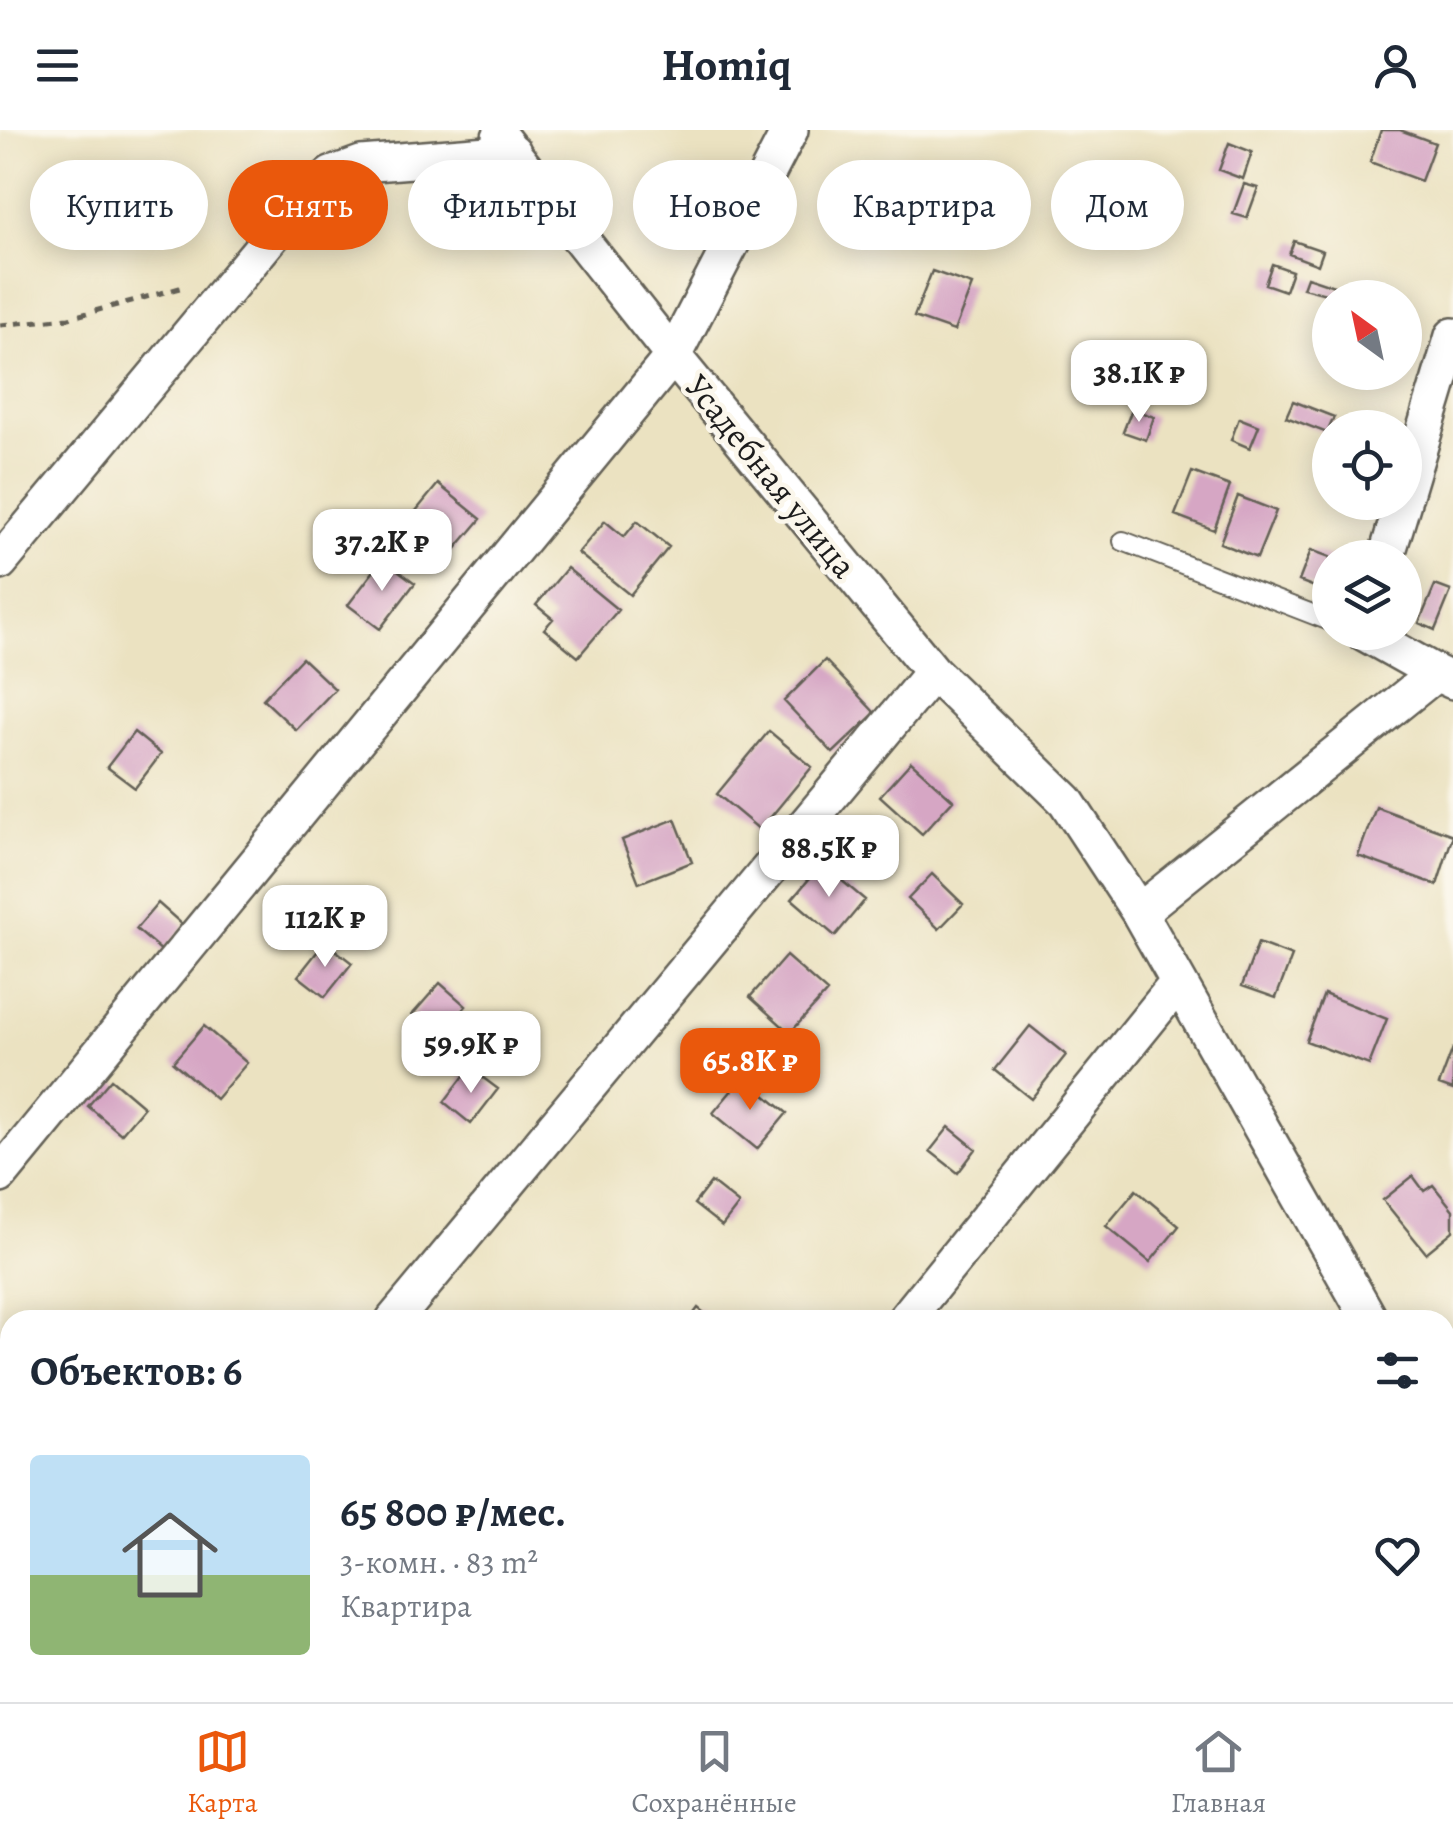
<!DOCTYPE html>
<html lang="ru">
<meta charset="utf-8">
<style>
body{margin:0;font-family:Alegreya,serif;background:#f6f6f7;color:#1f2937;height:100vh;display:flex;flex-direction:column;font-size:38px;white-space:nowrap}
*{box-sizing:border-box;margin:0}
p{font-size:32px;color:#747a83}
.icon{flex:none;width:55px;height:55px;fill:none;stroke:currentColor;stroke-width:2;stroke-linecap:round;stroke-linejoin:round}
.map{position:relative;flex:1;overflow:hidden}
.sheet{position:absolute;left:0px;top:1180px;width:1455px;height:392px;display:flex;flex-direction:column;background:#fff;border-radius:30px 30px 0 0;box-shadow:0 5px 25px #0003}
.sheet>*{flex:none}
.banner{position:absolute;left:30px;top:30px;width:1395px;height:90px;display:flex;gap:20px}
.needle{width:65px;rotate:327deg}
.controls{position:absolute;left:1312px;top:150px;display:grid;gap:20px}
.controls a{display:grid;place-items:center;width:110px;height:110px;border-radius:50%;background:#fff;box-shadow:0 5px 25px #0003;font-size:50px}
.price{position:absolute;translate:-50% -85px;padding:0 22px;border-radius:20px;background:#fff;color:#222;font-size:32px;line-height:65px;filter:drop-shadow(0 2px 5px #0008)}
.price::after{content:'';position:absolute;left:50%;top:60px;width:30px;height:22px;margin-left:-15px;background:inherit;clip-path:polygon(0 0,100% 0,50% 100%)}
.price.current{background:#ea580c;color:#fff}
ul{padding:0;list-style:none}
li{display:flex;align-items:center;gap:30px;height:250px;padding:0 30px}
li span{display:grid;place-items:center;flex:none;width:280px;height:200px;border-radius:10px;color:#555}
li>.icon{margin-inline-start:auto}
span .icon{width:120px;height:120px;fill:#fffc;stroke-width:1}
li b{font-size:42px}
h2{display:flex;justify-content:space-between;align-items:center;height:120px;padding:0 30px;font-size:42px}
.chip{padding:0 35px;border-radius:45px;background:#fff;box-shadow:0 5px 25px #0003;font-size:35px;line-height:90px}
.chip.current{background:#ea580c;color:#fff}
header{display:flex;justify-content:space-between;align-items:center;height:130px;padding:0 30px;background:#fff;font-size:45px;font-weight:700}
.dock{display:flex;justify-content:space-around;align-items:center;height:140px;border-top:2px solid #e0e1e3;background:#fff;font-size:28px;color:#747a83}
.dock a{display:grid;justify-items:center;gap:5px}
.dock .current{color:#ea580c}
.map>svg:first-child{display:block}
</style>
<header><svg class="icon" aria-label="menu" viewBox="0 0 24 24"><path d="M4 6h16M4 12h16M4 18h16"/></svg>Homiq<svg class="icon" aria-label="person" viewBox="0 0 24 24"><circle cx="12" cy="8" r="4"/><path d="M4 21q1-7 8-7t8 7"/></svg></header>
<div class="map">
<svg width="1453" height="1572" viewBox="0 0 1453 1572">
<rect width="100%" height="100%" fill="#fbf7ec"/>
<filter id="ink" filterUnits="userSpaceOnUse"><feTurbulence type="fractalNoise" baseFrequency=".01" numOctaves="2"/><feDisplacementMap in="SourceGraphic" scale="20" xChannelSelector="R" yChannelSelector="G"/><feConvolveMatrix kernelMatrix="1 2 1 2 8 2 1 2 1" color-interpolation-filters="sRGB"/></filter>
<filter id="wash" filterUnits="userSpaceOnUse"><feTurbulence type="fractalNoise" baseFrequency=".0048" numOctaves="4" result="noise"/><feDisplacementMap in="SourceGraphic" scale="40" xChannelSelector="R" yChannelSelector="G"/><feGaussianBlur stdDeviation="2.25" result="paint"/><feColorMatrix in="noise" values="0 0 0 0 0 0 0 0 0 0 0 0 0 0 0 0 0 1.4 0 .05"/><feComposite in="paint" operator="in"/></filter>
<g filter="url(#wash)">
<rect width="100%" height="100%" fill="#ebe2c1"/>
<g id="blocks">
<path fill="#d6a6c4" d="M1381 0H1400L1435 13 1421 51 1370 32Z
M1229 13 1252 22 1243 49 1219 40Z
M1244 54 1258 58 1247 88 1233 84Z
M1294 111 1323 121 1318 135 1289 124Z
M1272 134 1292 141 1285 161 1265 154Z
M932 141 972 155 954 201 914 187Z
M1307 147 1343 159 1341 168 1303 158Z
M1334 242H1371L1365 256Z
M1293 271 1334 287 1327 303 1286 287Z
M1132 279 1154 287 1146 310 1123 302Z
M1239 288 1259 296 1250 318 1231 310Z
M1192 342 1230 356 1214 400 1175 385Z
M438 354 481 389 453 422 411 387Z
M1238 366 1276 381 1257 428 1220 413Z
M605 391 624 407 637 391 669 417 630 465 578 423Z
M1311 420 1330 427V463L1299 451Z
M383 429 415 453 380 499 348 475Z
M567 438 618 480 578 527 544 499 553 489 536 475Z
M1435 455 1451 461 1435 500 1419 493Z
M302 528 335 559 296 600 263 569Z
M825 530 875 583 833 623 784 571Z
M769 601 812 637 760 700 717 664Z
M134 602 161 624 135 658 107 637Z
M911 632 953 670 922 704 880 666Z
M1376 677 1453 705 1437 755 1358 726Z
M675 689 692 732 639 753 622 710Z
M822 734 865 770 835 806 792 769Z
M932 744 963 774 939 799 908 769Z
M158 773 184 796 163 822 136 799Z
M325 812 352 833 325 867 298 846Z
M1258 813 1292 826 1276 868 1242 856Z
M786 826 827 862 790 903 750 867Z
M440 853 466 876 437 908 412 885Z
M1324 864 1387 889 1369 935 1306 911Z
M204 896 247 933 216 969 173 932Z
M1030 896 1066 925 1031 969 995 940Z
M1453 918V960L1439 955Z
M470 938 498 959 471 994 444 972Z
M743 947 787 983 757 1019 713 983Z
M111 949 144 977 121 1004 88 976Z
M949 997 976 1019 958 1043 930 1021Z
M1413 1046 1424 1061 1433 1055 1453 1080V1101L1426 1123 1383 1070Z
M711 1052 739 1074 722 1096 694 1074Z
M1136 1060 1179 1096 1150 1132 1106 1096Z
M698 1178 713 1190H689Z
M10 1283V1314L0 1306V1296Z
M441 1562H499L491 1572H453Z"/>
</g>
</g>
<g filter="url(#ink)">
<use href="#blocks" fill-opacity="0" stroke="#646156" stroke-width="2.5"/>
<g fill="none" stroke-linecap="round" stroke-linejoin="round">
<g stroke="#646156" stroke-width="22">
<path id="lane" d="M1123 411 1330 491
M1445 1312 1453 1325"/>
</g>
<g stroke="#646156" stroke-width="40">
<path id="street" d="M500 7 673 226 790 0
M1405 365 1453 206
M1386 428 1403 372
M0 432 305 66 331 45 361 34 513 22
M1363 502 1436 543
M1139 782 1436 543 1453 551
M0 1045 673 226 933 542 1066 671 1139 782 1370 1190
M394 1190 933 542
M905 1190 1177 854
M112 1572 118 1562"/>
</g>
<path stroke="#646156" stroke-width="5" stroke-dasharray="8 8" stroke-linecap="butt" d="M0 195 69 188 187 156
M366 1572 374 1562
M1225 1572 1227 1562"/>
<use href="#lane" stroke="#fff" stroke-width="18"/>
<use href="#street" stroke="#fff" stroke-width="35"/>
</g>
</g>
<g text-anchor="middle" stroke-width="9" stroke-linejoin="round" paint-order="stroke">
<g font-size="35" fill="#1c1c1c" stroke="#fbf7ec">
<text transform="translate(771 346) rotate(51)" y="12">Усадебная улица</text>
</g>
</g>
</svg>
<div class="controls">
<a><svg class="needle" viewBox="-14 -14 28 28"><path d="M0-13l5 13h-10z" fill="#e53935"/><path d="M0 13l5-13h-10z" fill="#747a83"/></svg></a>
<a><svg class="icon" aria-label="locate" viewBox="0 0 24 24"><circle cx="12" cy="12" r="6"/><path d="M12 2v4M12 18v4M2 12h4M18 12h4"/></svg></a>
<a><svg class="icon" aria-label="layers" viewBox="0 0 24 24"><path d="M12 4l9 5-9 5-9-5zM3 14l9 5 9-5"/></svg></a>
</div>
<b class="price" style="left:1139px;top:295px">38.1K ₽</b>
<b class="price" style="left:382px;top:464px">37.2K ₽</b>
<b class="price" style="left:829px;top:770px">88.5K ₽</b>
<b class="price" style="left:325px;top:840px">112K ₽</b>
<b class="price" style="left:471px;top:966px">59.9K ₽</b>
<b class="price current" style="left:750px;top:983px">65.8K ₽</b>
<div class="banner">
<a class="chip">Купить</a>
<a class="chip current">Снять</a>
<a class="chip">Фильтры</a>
<a class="chip">Новое</a>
<a class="chip">Квартира</a>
<a class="chip">Дом</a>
</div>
<section class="sheet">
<h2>Объектов: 6<svg class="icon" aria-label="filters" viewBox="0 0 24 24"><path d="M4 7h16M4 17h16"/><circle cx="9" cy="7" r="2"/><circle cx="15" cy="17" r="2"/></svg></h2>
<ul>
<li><span style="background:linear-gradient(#bfe0f5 60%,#8fb573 0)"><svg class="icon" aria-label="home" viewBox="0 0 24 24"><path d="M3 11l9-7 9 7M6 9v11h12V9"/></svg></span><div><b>65 800 ₽/мес.</b><p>3-комн. · 83 m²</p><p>Квартира</p></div><svg class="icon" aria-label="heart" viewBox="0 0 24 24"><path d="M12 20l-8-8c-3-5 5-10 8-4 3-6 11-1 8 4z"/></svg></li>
</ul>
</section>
</div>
<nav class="dock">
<a class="current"><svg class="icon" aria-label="map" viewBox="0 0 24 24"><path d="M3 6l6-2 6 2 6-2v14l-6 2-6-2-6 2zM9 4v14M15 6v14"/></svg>Карта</a>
<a><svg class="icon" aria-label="saved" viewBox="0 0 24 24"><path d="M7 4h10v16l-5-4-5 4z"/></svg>Сохранённые</a>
<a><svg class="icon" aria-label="home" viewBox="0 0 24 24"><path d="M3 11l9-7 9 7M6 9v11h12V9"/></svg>Главная</a>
</nav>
